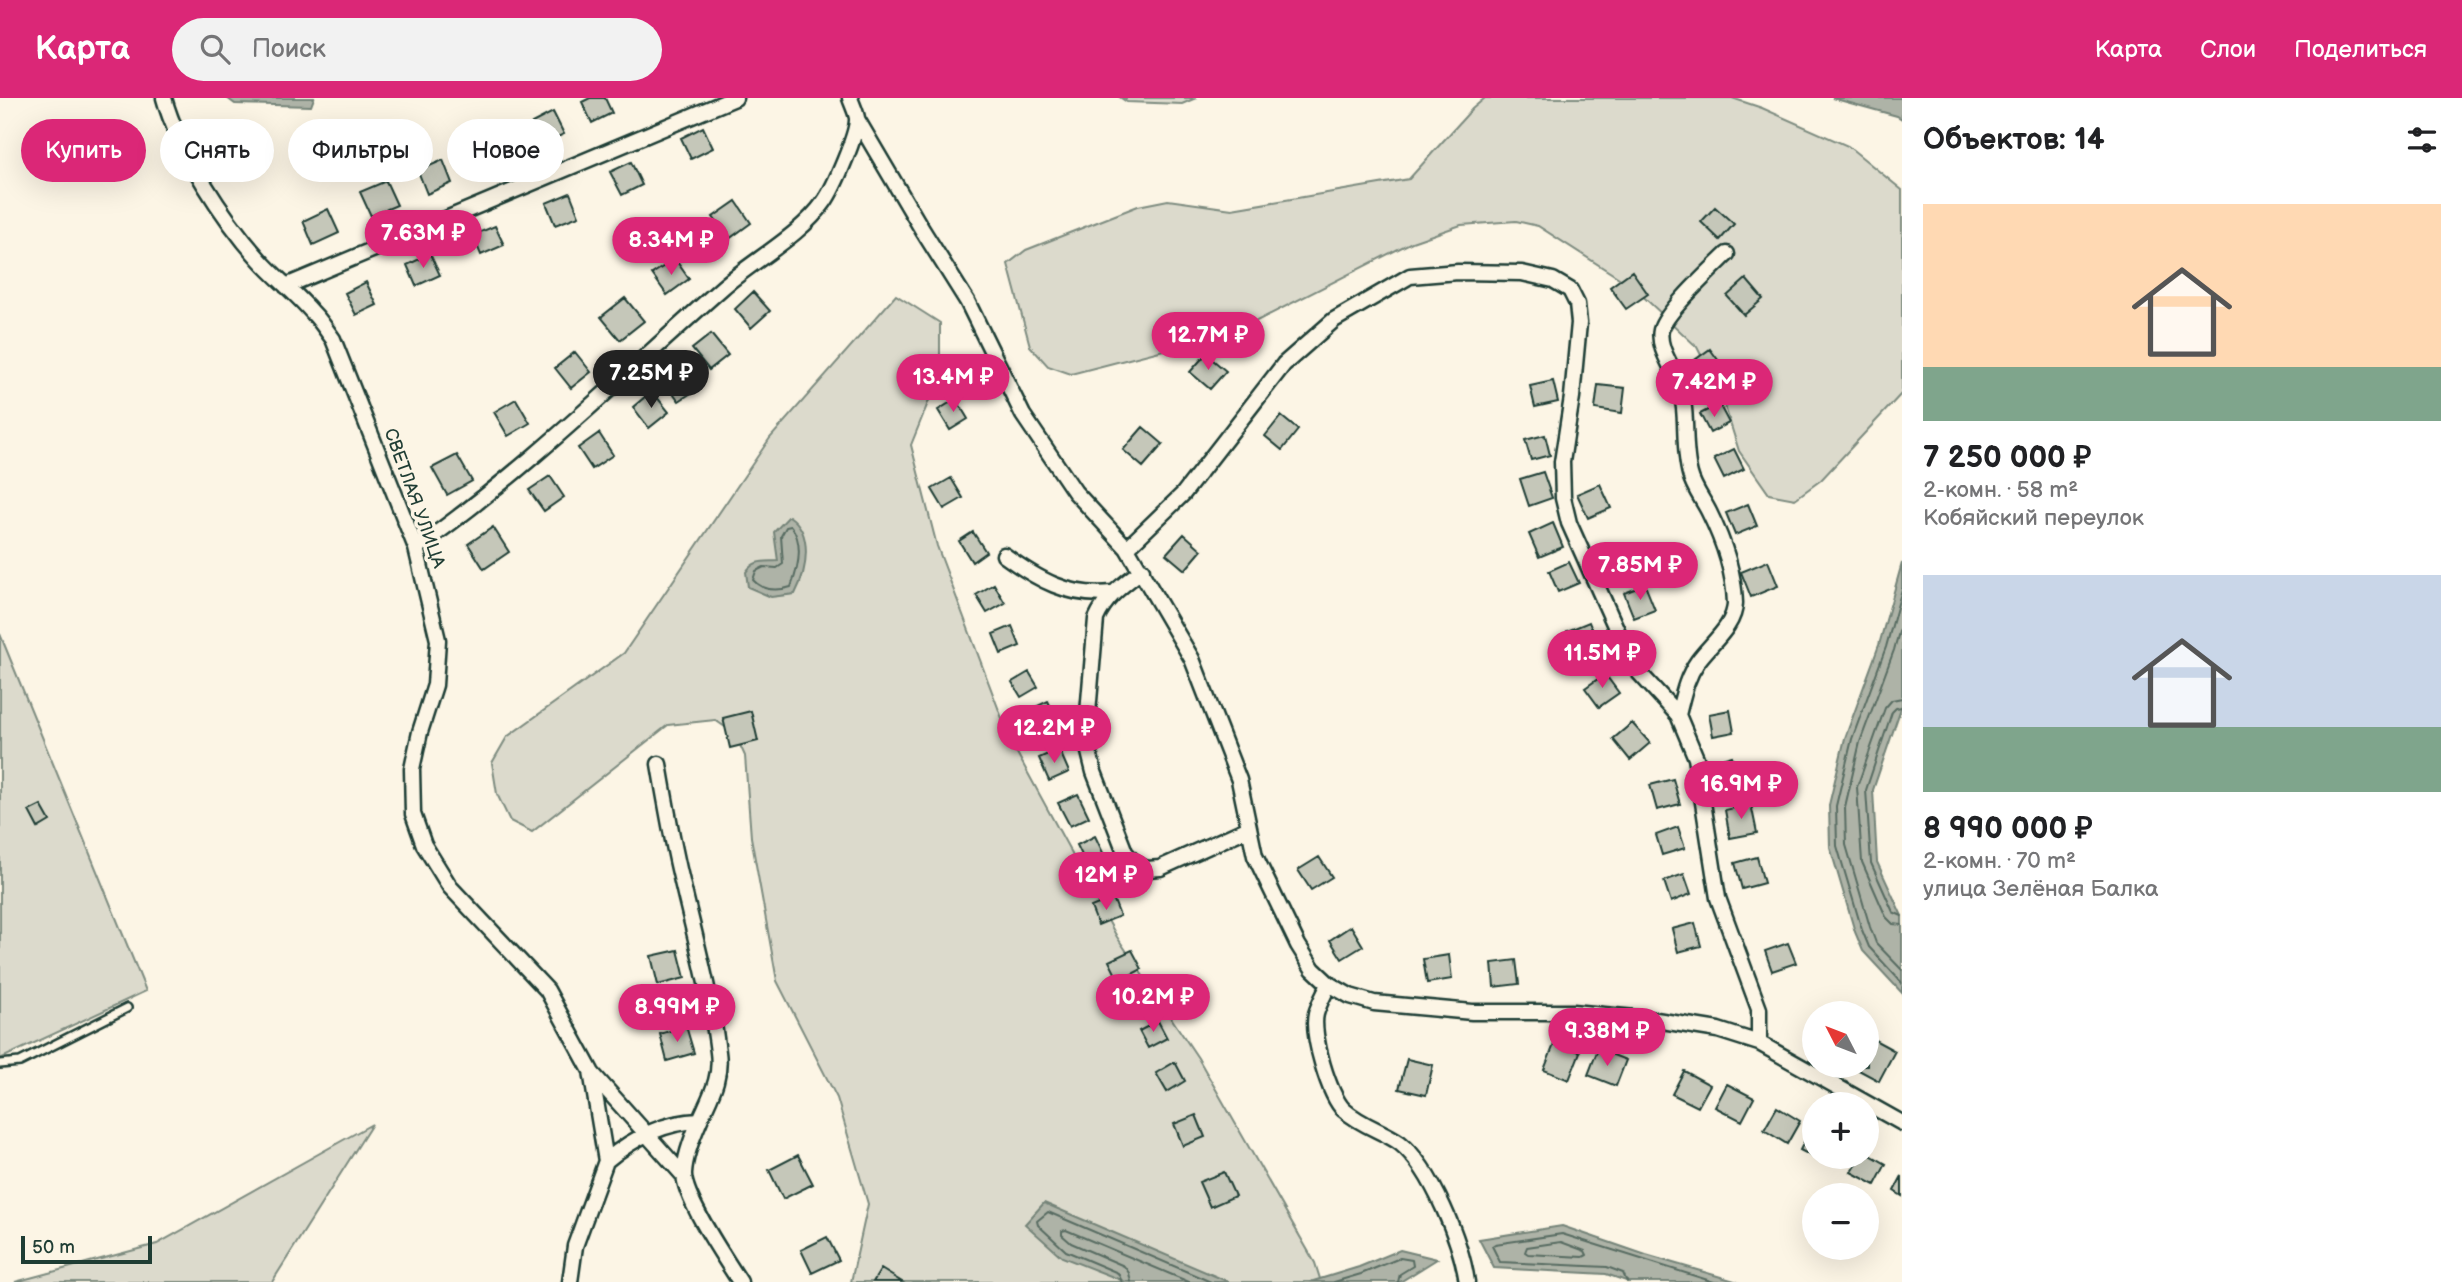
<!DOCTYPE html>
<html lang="ru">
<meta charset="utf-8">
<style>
body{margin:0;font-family:"Balsamiq Sans",sans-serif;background:#f2f2f2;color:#202124;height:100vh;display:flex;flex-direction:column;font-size:26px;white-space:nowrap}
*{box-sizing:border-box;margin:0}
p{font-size:23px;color:#757577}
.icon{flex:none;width:38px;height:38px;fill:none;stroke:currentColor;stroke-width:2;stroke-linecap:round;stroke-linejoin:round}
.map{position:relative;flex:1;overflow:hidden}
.drawer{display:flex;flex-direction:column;background:#fff;width:560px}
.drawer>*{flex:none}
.banner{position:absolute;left:21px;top:21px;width:665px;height:63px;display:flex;gap:14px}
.needle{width:46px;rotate:312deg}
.buttons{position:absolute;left:1802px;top:903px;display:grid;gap:14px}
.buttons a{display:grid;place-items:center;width:77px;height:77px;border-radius:50%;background:#fff;box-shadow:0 7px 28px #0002;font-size:35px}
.scale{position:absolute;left:21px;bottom:18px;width:131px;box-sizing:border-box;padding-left:7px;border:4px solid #1f3d34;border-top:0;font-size:19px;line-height:24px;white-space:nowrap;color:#1f3d34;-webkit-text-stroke:5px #fcf5e5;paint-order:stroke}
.price{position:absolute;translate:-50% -60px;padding:0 16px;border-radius:24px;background:#db2777;color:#fff;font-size:23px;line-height:46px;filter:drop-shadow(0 2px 4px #0008)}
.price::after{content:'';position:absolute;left:50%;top:42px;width:21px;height:16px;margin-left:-10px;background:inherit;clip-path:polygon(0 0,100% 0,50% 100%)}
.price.current{background:#222;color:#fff}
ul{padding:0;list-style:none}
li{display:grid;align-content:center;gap:14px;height:371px;padding:0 21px}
li span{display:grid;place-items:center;height:217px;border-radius:0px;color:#555}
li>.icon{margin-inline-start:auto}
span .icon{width:126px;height:126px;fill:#fffc;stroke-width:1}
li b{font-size:30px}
h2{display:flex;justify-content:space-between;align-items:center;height:84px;padding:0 21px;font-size:30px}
.tag{padding:0 24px;border-radius:32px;background:#fff;box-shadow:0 7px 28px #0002;font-size:24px;line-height:63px}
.tag.current{background:#db2777;color:#fff}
header{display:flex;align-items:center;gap:42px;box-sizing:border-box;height:98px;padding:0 35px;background:#db2777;color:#fff}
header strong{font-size:33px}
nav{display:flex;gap:38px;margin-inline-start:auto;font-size:24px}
.search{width:490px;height:63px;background:#f2f2f2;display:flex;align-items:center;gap:18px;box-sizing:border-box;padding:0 24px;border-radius:38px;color:#757577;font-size:26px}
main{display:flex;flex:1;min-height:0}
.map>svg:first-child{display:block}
</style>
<header>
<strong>Карта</strong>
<div class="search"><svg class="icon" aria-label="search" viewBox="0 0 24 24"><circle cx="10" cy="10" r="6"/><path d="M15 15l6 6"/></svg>Поиск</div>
<nav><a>Карта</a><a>Слои</a><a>Поделиться</a></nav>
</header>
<main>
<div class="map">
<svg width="1902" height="1184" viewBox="0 0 1902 1184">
<rect width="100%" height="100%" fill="#fcf5e5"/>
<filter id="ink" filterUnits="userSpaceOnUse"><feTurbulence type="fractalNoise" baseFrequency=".0143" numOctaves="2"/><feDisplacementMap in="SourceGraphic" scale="14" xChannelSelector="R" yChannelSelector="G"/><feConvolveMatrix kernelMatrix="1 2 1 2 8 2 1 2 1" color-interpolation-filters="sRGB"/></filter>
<g filter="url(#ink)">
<path fill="#dcdacc" stroke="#7e8c80" stroke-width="2" d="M1121 0H1196L1182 6 1127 4Z
M1485 0H1732L1762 10 1848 48 1902 92V295L1821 382 1795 401 1769 396 1739 353 1722 299 1697 249 1633 189 1538 128 1516 123 1461 127 1412 144 1237 233 1071 276 1048 268 1030 248 1008 166 1026 152 1138 108 1168 102 1232 111 1409 81 1472 11Z
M896 197 940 225V275L911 347 937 448 1011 644 1117 839 1198 960 1315 1165 1321 1184H851L868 1106 837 1000 777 883 751 739 745 658 735 636 715 622 668 627 532 734 510 723 497 696 492 665 507 639 624 555 770 340Z
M0 536 146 893 0 961Z
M372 1026 272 1184H15L157 1146Z"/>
<path fill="#aeb3a7" stroke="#758479" stroke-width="2" d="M227 0H314L311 8 235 6Z
M1832 0H1902V21L1897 18Z
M789 418C814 434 807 473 795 496L771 499 748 489 746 474C755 461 764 464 778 463L774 434Z
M1902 465V607L1873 692 1877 764 1902 818V895L1863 853 1855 834 1830 749 1829 707 1845 640 1879 547Z
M1044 1105 1229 1184H1126L1062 1159 1025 1126Z
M1562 1128 1646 1157 1738 1184H1629L1606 1176 1494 1170 1479 1141Z
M1400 1152 1437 1161 1400 1184H1310L1359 1169Z"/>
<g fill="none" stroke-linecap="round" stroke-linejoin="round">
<path stroke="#586c62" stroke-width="2" d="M791 428C804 445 798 471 791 489 778 493 763 493 753 482L756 473 764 469 777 470 783 466 781 438 786 429Z
M1902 491 1886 549 1852 641 1836 708 1837 748 1862 832 1869 849 1902 885
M1902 523 1894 552 1860 644 1845 709 1846 747 1870 829 1876 845 1902 872
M1902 600 1892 602 1885 610 1857 689 1862 764 1886 819 1893 826 1902 827
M1902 609 1896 610 1892 614 1866 692 1871 765 1893 814 1902 818
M1561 1144 1585 1153 1587 1157 1583 1159 1528 1156 1525 1154 1527 1149Z
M1122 1184 1118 1175 1066 1153 1038 1127 1037 1123 1048 1114 1211 1184
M1131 1184 1129 1175 1124 1168 1071 1145 1062 1137V1133L1066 1132 1189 1184
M1334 1184 1361 1176 1400 1160 1412 1162 1413 1168 1400 1176 1398 1184
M1627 1184 1623 1175 1607 1169 1500 1164 1492 1148 1495 1146 1562 1136 1714 1184"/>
</g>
<path fill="#c5c7b9" stroke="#1f3d34" stroke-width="2" d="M590 0H605L612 15 592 25 582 4Z
M553 14 564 36 543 46 532 25Z
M703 29 713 50 691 61 681 40Z
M503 36 515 58 489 71 478 49Z
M443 62 452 85 427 96 418 73Z
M631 64 642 87 622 97 610 74Z
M386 83 397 107 371 118 360 94Z
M570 95 579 118 555 127 546 105Z
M736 103 751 125 729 141 713 119Z
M1715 109 1734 126 1720 142 1701 124Z
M328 111 339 135 313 147 303 123Z
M495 128 504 147 481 157 473 137Z
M430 156 440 177 416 188 407 167Z
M675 161 689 181 667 197 652 176Z
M1632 173 1648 196 1626 211 1610 189Z
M1746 181 1763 201 1744 217 1727 198Z
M366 184 377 207 356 217 345 195Z
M753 194 770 213 751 230 735 211Z
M625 200 644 223 620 242 601 219Z
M711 236 728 257 709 272 692 251Z
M1710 251 1724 270 1706 283 1692 264Z
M575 254 591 274 571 290 555 270Z
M1206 256 1226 273 1210 291 1190 274Z
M683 267 699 290 679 303 663 281Z
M1553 283 1558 304 1535 309 1530 288Z
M1598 287 1625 290 1622 315 1595 311Z
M652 293 669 314 649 330 633 309Z
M516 301 530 325 508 338 494 314Z
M956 301 968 321 950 332 938 312Z
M1719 306 1729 325 1710 335 1700 316Z
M1281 318 1298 332 1282 352 1265 338Z
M1143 329 1163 346 1143 369 1123 352Z
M599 335 613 357 592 371 578 350Z
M1545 337 1550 357 1531 362 1525 342Z
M1734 351 1744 371 1724 381 1714 361Z
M457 357 472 383 447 397 432 370Z
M1543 374 1552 400 1529 408 1520 381Z
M550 378 564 399 544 413 529 392Z
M951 380 963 400 944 411 932 391Z
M1600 386 1611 410 1588 420 1577 396Z
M1748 406 1757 428 1735 437 1726 415Z
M1553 425 1563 449 1539 459 1529 436Z
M493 429 509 454 484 471 468 446Z
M973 434 986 454 972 464 959 443Z
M1184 436 1202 452 1185 472 1166 456Z
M1768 463 1778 488 1751 499 1741 474Z
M1569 464 1579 485 1558 494 1549 473Z
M994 486 1005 505 987 515 976 497Z
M1645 487 1655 512 1634 520 1624 495Z
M1589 524 1597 544 1576 553 1567 533Z
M1012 528 1020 548 1001 556 993 536Z
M1029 574 1038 589 1021 599 1012 584Z
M1605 576 1619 595 1599 609 1585 590Z
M1048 603 1059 626 1036 637 1025 614Z
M1730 612 1734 634 1713 638 1709 616Z
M751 613 758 643 730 650 723 620Z
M1632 625 1650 645 1630 662 1613 641Z
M1059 651 1069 674 1049 683 1039 660Z
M1732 658 1738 682 1717 688 1711 664Z
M1673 681 1680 706 1657 712 1650 687Z
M1078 696 1089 719 1070 728 1058 705Z
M1751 706 1757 735 1730 740 1725 712Z
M41 707 50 723 38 730 29 713Z
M1678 729 1685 750 1662 757 1656 737Z
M1095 738 1106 761 1088 770 1077 747Z
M1319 759 1332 779 1311 792 1298 772Z
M1757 759 1764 785 1742 791 1735 765Z
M1684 776 1691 796 1671 804 1664 783Z
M1113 800 1120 818 1098 827 1091 809Z
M1695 825 1701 848 1678 854 1672 831Z
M1351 828 1363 848 1342 861 1330 842Z
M1788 845 1796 865 1772 873 1765 853Z
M678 852 685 880 658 887 651 858Z
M1132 852 1142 871 1119 883 1109 863Z
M1449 857 1452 881 1427 885 1423 861Z
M1516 862 1519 886 1494 889 1492 865Z
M1158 923 1167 940 1148 950 1139 933Z
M686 928 694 955 667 963 660 936Z
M1871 940 1895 953 1879 983 1855 970 1856 968H1867V947Z
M1555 944 1580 954 1569 982 1544 972Z
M1598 951 1626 962 1616 988 1588 977Z
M1407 961 1433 967 1426 997 1399 991Z
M1175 964 1185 983 1167 994 1156 975Z
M1684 973 1710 987 1698 1009 1672 996Z
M1727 986 1754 1000 1742 1023 1715 1009Z
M1777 1009 1800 1023 1787 1046 1764 1032Z
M1196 1017 1205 1039 1183 1048 1174 1026Z
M1811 1030 1815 1032V1059H1831L1827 1066 1800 1052Z
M1867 1055 1886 1066 1875 1087 1851 1074 1860 1059H1867Z
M798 1057 813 1086 783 1101 769 1072Z
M1224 1074 1235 1098 1210 1109 1199 1084Z
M1902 1078V1098L1894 1093Z
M827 1139 839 1162 812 1175 801 1152Z
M881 1171 902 1184H873Z"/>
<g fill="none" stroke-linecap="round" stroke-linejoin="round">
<g stroke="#1f3d34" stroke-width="12">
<path id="lane" d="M0 966 20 964 127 910"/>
</g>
<g stroke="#1f3d34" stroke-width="19">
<path id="street" d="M164 0C178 52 224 122 260 162 276 180 297 196 313 215 321 223 326 232 333 241L416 450 438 542 435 587 420 634 412 671 413 716 424 747 450 789 547 892 591 973 606 1063 575 1148 570 1184
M857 21 923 133 967 203 1023 317 1075 394 1127 450 1192 561 1239 682 1255 758 1298 847 1313 871 1329 886C1325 895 1319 905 1316 916 1311 936 1329 998 1344 1012 1362 1028 1383 1033 1400 1045 1432 1071 1461 1144 1467 1184
M286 188 735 0
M416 450C526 373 622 278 723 189 754 162 801 137 824 104 834 90 858 35 857 20 856 14 852 6 850 0
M1127 450 1183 396 1284 266 1334 222 1410 178 1458 174 1522 175 1553 182 1570 192 1577 206 1579 225 1572 299 1562 364 1563 400 1569 425 1633 568 1678 617 1696 660 1718 800 1759 911V945L1902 1025
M1004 457C1037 481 1069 500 1112 495
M1142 472C1123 487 1106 498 1096 521L1088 615V650L1094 674 1125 754 1135 766 1147 771 1160 770 1249 730
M1678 617C1683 597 1686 580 1698 563 1710 546 1735 528 1735 505 1734 474 1723 442 1709 414 1703 402 1693 389 1690 376 1682 347 1689 315 1679 287 1674 270 1657 250 1661 232 1666 213 1712 171 1727 156
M659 666C665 701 671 736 679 771 693 832 710 891 718 954 722 981 709 1000 699 1024 692 1040 685 1058 684 1075 683 1099 726 1162 740 1184
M1329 886 1350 898 1374 905 1472 914H1573L1656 922 1718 932 1759 945
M591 974 684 1078
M606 1063C632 1041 664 1024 699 1023"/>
</g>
<use href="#lane" stroke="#fcf5e5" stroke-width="7"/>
<use href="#street" stroke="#fcf5e5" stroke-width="14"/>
</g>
</g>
<g text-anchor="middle" stroke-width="7" stroke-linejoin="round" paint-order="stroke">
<g font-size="18" fill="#1f3d34" stroke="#fcf5e5">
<text transform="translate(415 400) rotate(70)" y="6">СВЕТЛАЯ УЛИЦА</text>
</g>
</g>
</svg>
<div class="buttons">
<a><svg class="needle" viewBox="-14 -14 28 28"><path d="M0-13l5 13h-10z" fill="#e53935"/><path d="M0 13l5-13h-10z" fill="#757577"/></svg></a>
<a>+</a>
<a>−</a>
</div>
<div class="scale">50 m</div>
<b class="price" style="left:423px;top:172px">7.63M ₽</b>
<b class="price" style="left:671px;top:179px">8.34M ₽</b>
<b class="price" style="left:1208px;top:274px">12.7M ₽</b>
<b class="price current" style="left:651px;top:312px">7.25M ₽</b>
<b class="price" style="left:953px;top:316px">13.4M ₽</b>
<b class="price" style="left:1714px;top:321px">7.42M ₽</b>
<b class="price" style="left:1640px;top:504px">7.85M ₽</b>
<b class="price" style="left:1602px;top:592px">11.5M ₽</b>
<b class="price" style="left:1054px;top:667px">12.2M ₽</b>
<b class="price" style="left:1741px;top:723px">16.9M ₽</b>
<b class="price" style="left:1106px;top:814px">12M ₽</b>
<b class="price" style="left:1153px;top:936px">10.2M ₽</b>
<b class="price" style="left:677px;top:946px">8.99M ₽</b>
<b class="price" style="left:1607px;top:970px">9.38M ₽</b>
<div class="banner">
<a class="tag current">Купить</a>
<a class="tag">Снять</a>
<a class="tag">Фильтры</a>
<a class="tag">Новое</a>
</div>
</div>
<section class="drawer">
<h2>Объектов: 14<svg class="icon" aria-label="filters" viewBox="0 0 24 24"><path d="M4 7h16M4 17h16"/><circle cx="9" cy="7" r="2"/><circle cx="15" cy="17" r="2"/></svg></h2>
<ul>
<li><span style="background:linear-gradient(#ffd9b3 75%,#7fa58c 0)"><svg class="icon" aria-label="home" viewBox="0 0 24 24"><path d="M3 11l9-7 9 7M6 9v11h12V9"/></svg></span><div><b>7 250 000 ₽</b><p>2-комн. · 58 m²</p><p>Кобяйский переулок</p></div></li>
<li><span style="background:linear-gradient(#c9d6e8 70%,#7fa58c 0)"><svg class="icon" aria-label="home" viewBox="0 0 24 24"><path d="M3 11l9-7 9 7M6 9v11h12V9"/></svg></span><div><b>8 990 000 ₽</b><p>2-комн. · 70 m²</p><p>улица Зелёная Балка</p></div></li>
</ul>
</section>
</main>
